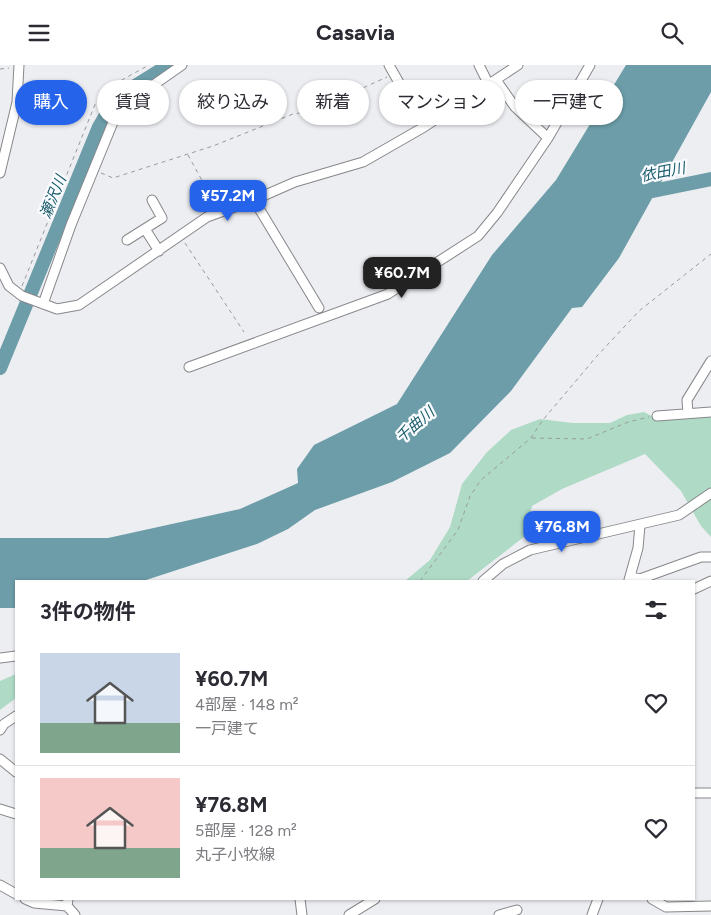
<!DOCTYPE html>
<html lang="ja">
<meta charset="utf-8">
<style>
body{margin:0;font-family:Figtree,"Noto Sans JP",sans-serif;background:#f2f2f3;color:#2b2b33;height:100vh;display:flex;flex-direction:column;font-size:19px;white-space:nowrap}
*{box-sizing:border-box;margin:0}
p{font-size:16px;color:#7c7c81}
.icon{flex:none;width:28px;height:28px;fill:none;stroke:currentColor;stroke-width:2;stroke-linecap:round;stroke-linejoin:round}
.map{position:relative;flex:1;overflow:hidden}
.drawer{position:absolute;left:15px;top:515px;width:680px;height:320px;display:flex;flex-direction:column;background:#fff;border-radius:0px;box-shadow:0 1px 4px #0004}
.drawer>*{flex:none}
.top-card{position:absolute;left:15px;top:15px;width:681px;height:45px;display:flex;gap:10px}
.price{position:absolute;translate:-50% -42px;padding:0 11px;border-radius:10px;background:#2563eb;color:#fff;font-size:16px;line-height:32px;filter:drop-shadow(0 1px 2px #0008)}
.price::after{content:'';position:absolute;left:50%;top:30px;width:15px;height:11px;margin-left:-8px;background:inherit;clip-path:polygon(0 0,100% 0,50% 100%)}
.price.active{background:#222;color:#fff}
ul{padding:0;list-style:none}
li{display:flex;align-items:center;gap:15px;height:125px;padding:0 25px}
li+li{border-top:1px solid #e1e1e2}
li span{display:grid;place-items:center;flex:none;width:140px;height:100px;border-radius:0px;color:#555}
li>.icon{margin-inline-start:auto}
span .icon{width:60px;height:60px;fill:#fffc;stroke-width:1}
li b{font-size:21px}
h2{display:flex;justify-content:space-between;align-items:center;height:60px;padding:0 25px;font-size:21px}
.chip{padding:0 18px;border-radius:22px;background:#fff;box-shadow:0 1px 4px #0004;font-size:18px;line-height:45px}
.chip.active{background:#2563eb;color:#fff}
header{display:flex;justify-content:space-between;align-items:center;height:65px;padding:0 25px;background:#fff;font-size:22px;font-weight:700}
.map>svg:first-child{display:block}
</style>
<header><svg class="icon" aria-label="menu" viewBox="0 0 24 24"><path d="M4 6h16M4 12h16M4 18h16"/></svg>Casavia<svg class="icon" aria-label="search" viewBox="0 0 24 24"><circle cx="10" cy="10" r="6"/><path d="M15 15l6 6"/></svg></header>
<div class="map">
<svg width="711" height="850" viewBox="0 0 711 850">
<rect width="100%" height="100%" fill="#edeef2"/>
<path fill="#afdbc6" d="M644 347 657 354 711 351V472L701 461 681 426 645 389 562 424 532 441 525 471 467 516H405L430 495 450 462 462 419 487 387 511 365 540 354 573 358H610L627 350Z
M16 609V633L0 645V616Z"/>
<path fill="#6c9da8" d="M626 0H711V27L619 193 582 242 572 243 511 326 450 388 392 417 315 445 288 464 257 479 143 516H16V543H0V473H108L240 444 298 418 297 404 314 380 397 339 492 190 556 115Z"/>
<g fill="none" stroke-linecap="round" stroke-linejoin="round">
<path stroke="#6c9da8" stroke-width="14" d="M638 129 711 114
M0 303 99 62 116 33 169 0"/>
<g stroke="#87878b" stroke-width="11">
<path id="minor" d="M389 0 424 62
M479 0 489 20
M496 15 515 42 548 73
M0 108 17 37 19 0
M254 135 319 243
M145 164 159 186
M127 175 162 153 152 135
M0 203 9 221 22 231 57 244 79 240 207 152 254 135 295 117 363 97 424 62 518 0
M43 239 71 160 116 50 122 42 182 0
M189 302 388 229 478 171 497 148 548 73 590 0
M688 348 687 335 711 296
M657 351 711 347
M631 512 640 514 701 492H711
M629 515 638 483 640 460
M483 516 503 499 530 485 679 450 711 428
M694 524 711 516
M0 593 16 591
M0 665 4 659 16 651
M0 694 16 707
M694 728H711
M0 744 16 749
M0 820 16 829
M25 834 34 838 67 841
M68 834 67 841 75 850
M300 834 302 850
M652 834 666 842 711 841
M349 850 375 834
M499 850 517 845
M592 850 598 834"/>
</g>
<path stroke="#999a9d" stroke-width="1" stroke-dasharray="4 4" stroke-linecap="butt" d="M0 4 9 3
M188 90 216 141
M101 108 113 113 213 81 293 49 312 46 387 12
M185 178 244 267
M22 221 96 37 111 21 149 0
M532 373 587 374 628 357 649 352
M420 516 458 465 470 431 481 415 531 373 542 356 597 291 639 246 711 189"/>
<use href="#minor" stroke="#fff" stroke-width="9"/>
</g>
<g text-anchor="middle" stroke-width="4.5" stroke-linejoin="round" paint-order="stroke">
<g font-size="15" font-style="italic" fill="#1a5d6a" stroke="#fafbff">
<text transform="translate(663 107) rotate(-11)" y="5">依田川</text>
<text transform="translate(53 132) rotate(-68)" y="5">瀬沢川</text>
<text transform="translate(415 360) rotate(-41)" y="5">千曲川</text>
</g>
</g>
</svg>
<b class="price" style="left:228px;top:157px">¥57.2M</b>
<b class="price active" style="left:402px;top:234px">¥60.7M</b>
<b class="price" style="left:562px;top:488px">¥76.8M</b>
<div class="top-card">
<a class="chip active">購入</a>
<a class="chip">賃貸</a>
<a class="chip">絞り込み</a>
<a class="chip">新着</a>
<a class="chip">マンション</a>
<a class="chip">一戸建て</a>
</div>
<section class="drawer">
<h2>3件の物件<svg class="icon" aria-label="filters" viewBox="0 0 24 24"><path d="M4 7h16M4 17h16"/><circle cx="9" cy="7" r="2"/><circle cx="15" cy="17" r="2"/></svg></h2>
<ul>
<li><span style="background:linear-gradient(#c9d6e8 70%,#7fa58c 0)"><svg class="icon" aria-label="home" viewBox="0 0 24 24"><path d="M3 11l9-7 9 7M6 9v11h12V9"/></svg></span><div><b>¥60.7M</b><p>4部屋 · 148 m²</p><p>一戸建て</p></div><svg class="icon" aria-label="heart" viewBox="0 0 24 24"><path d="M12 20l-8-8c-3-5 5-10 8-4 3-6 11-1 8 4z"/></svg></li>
<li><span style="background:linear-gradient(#f6c9c9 70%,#7fa58c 0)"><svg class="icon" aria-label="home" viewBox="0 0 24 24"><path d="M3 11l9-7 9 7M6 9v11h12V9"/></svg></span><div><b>¥76.8M</b><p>5部屋 · 128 m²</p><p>丸子小牧線</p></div><svg class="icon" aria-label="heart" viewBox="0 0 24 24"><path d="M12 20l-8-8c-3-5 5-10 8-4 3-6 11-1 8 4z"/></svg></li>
</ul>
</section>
</div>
